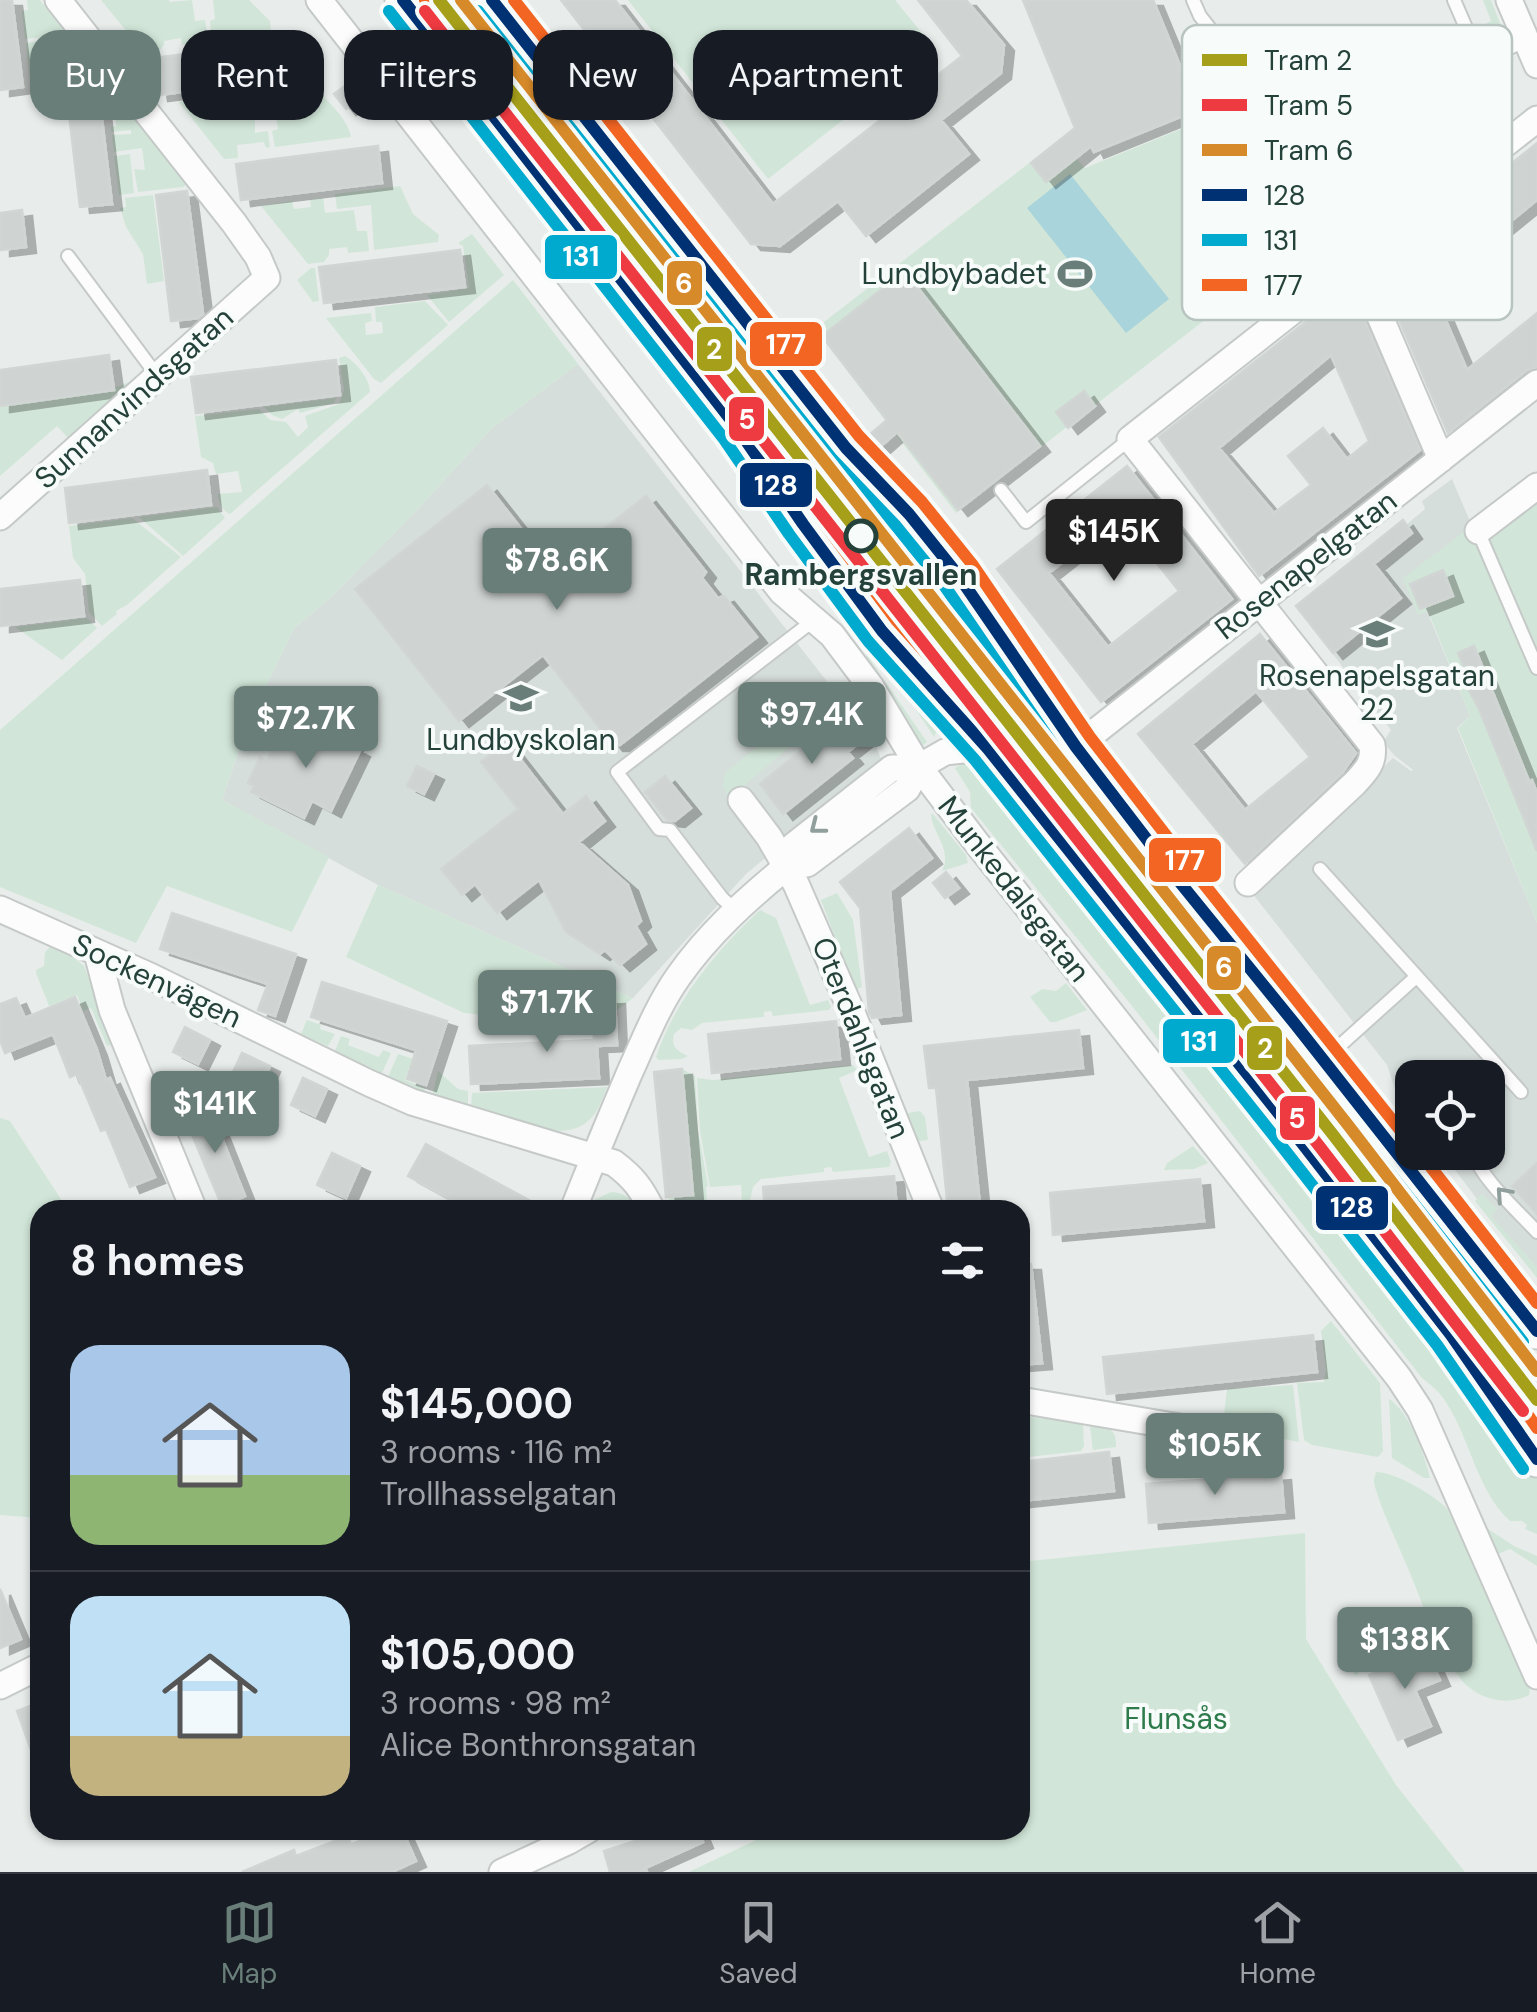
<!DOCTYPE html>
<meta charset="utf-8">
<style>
body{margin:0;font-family:"DM Sans",sans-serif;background:#242831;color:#f1f3f6;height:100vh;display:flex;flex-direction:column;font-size:38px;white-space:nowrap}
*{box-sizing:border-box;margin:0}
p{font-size:32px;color:#9ea1a6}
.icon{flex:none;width:55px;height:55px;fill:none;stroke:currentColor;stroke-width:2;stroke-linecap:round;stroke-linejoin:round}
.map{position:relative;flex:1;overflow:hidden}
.side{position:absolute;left:30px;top:1200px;width:1000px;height:640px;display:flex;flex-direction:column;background:#171b24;border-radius:30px;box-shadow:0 2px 8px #0004}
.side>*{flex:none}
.banner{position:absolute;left:30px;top:30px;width:1000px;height:90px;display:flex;gap:20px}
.tools{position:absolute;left:1395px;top:1060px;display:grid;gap:20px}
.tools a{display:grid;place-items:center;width:110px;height:110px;border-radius:20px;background:#171b24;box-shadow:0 2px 8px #0004;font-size:50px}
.price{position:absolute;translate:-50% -85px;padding:0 22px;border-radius:10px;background:#697e78;color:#fff;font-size:32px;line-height:65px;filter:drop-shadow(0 2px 5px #0008)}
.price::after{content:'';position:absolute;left:50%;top:60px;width:30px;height:22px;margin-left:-15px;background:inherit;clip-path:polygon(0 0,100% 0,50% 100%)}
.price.current{background:#222;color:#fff}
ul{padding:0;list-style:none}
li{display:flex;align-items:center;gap:30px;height:250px;padding:0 40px}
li+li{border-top:2px solid #363941}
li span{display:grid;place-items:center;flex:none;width:280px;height:200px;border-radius:30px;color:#555}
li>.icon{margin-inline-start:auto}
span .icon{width:120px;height:120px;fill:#fffc;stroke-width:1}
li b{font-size:42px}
h2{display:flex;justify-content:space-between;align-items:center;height:120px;padding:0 40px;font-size:42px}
.chip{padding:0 35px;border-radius:30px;background:#171b24;box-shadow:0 2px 8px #0004;font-size:35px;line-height:90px}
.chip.current{background:#697e78;color:#fff}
.menu{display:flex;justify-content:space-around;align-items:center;height:140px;border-top:2px solid #363941;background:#171b24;font-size:28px;color:#9ea1a6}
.menu a{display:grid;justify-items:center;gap:5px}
.menu .current{color:#697e78}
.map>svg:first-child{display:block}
</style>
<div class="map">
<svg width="1537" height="1872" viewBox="0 0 1537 1872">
<defs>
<filter id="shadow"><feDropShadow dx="10" dy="6" stdDeviation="0" flood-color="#0004"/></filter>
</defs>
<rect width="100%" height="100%" fill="#e8edeb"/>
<path fill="#d6dedb" d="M578 364 873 740 882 761 746 874 633 998 378 885 222 800 246 728 294 628 330 598 414 513 492 428Z
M1452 479 1472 526 1419 614 1427 611 1470 716 1457 728 1537 923V1272L1477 1199 1442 1153 1488 1152V1078H1412V1112L1395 1089 1387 1065 1252 893 1393 758 1411 771 1413 770 1394 755 1383 742 1391 730 1296 606 1364 551 1372 561 1387 548 1380 538 1402 520 1407 524 1425 509 1422 501Z"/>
<path fill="#d1e6d8" d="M27 0H40L95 71 94 73 47 78 44 56 54 55 53 36 25 39 22 11 28 10Z
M101 0H169L170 2 192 0 195 21 205 20 208 41 182 45 181 38 164 41V45L159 51 145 54Z
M213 0H249L270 21 271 32 212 40 210 21 215 19Z
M628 0H895L934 48 768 179Z
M1483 0H1491L1502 28 1496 40 1482 36 1478 28 1491 21Z
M39 41 44 78 30 80 26 43Z
M315 82C324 103 347 114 351 137L275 147 272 131 278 129 274 103 254 105 252 89Z
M241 95 243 110 255 109V133L268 131 270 147 266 148 264 142 237 145 238 158 224 159 179 102 210 98 211 104 230 102V96Z
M107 97H116L187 184 183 187 138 192 134 169 145 170 142 148 114 152 112 135 131 134V130L111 132V127L116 126 115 108H108Z
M1243 104 1335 219 956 513 815 329 1059 140 1085 168Z
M130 154 134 193 119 195 114 156Z
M400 186 413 214 439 235 438 242 374 250 371 205 337 209 335 194Z
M153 195 164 281 147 284 143 254 126 227 120 208 126 207 125 198Z
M323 198 325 213 354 210 357 231H367L369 251 348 253 347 247 329 249V255L324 262 308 264 261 206 292 201 294 209 311 207 310 200Z
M472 234 504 275 449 322 427 295 469 288 463 246 458 243Z
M311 268H315L319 301 313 302 297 280Z
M513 280 578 364 492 428 414 513 330 598 294 628 246 728 222 800 329 857 292 932 167 886 136 943 0 887V730Z
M425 301 448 325 381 383 374 379 326 318 371 313 372 321 365 323 366 335 383 333 382 322H376L375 307Z
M345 356C356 362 370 379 370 392L230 514C221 510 219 503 218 494L242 492 238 471 216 474 213 463 201 457 195 416 259 409 270 420 286 422 298 437 308 427 305 416 339 404 344 390 339 358Z
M132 381 133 384 70 440 57 426 0 476V406L114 391V388Z
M336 398 334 403 300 413 298 409 282 419 272 415 264 407Z
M1537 477V923L1458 728 1470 716 1428 611 1418 615 1403 578Z
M217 507 225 518 183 556 139 517Z
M132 518 181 557 127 605 116 611 117 614 102 626 89 612 85 574 73 558 69 526Z
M87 618 97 628 62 660 15 627Z
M877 650 940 717 939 725 934 737Z
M867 655 927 742 922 746 915 744 899 705 865 660Z
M830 687 842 703 729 798 723 787 725 773Z
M972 759 991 767 1537 1475V1534L1525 1529 1527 1525 1522 1521H1510C1474 1488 1470 1432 1440 1394 1435 1388 1428 1383 1422 1378L1136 1011 971 808 970 792 955 768Z
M931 814H933L966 855 968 863 942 871C953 849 932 834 931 814Z
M378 885 633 998 595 1027 464 1013 346 957Z
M837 893 853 920 862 987 855 990 821 900Z
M760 910 776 918 810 1005 828 1000 831 1007 829 1010 773 1016 771 1011 764 1012V1017L702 1023 692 1030 681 1028 674 1034C671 1047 677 1051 688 1056L682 1059 659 1060 656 1057C675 1000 716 951 760 910Z
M50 947 73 957 84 966 115 1043 107 1046 91 1008 83 1011 77 995 49 1006 36 973V970L44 966 45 952Z
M1066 983 1087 1010 1056 1022H1050L1030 997 1042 989 1056 991Z
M307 1020 321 1025 320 1029 335 1034 328 1046 301 1034Z
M341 1036 350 1039 348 1045 379 1057 383 1050 391 1053 382 1073 335 1051Z
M398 1054 432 1065 430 1073 409 1067 405 1080 425 1088 424 1093 388 1077Z
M853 1065 857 1070 839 1078 869 1157 887 1151 891 1162 889 1167 833 1172 831 1167 824 1168V1172L761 1179 753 1187 748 1210C722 1210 687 1213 666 1197L693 1194 682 1069 695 1076 698 1130 708 1186 706 1187 707 1204 742 1202 741 1185 710 1187 700 1131 697 1078 714 1080Z
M438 1071 458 1089 468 1091V1109L432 1097Z
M607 1087C602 1099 598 1113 587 1122 560 1145 502 1117 471 1107L472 1093Z
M920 1111 925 1117 928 1140 913 1142 902 1114Z
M0 1118 10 1121 68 1210H40V1518L0 1515Z
M1193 1146 1208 1163 1194 1169 1164 1170 1167 1163Z
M611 1192C623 1192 633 1199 638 1210H589L592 1201Z
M1482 1194 1497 1209 1491 1216 1537 1267V1278L1475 1201Z
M1331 1321 1380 1383 1383 1451 1378 1457 1312 1445 1304 1440 1297 1383 1324 1382 1326 1369 1321 1331Z
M1293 1385 1299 1442 1225 1428 1223 1424 1227 1389Z
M1389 1399C1409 1411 1425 1455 1430 1478H1424L1392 1458Z
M1020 1416 1083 1423 1084 1446 1081 1451 1020 1458Z
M1092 1424C1108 1427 1117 1428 1116 1447L1093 1450 1090 1427Z
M1376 1472C1395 1472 1435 1495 1448 1510L1525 1678 1530 1688 1529 1695C1512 1705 1487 1701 1471 1689 1444 1670 1421 1598 1407 1566 1396 1540 1383 1514 1375 1487 1373 1479 1374 1480 1376 1472Z
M1482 1525 1514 1546 1537 1556V1566L1510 1549 1493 1556Z
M1305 1533 1306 1639 1396 1785 1465 1872H689L777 1830H1020V1562Z
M1349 1647 1358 1648 1364 1657 1362 1668 1356 1676 1338 1652V1648Z"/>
<path fill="#a9d4db" d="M1070 174 1169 299 1126 333 1027 208Z"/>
<path fill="#cfd4d2" stroke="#d1d6d4" stroke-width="2.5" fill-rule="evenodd" filter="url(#shadow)" d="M0 0H12L23 87 0 90Z
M561 0H615L773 204 962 56 918 0H966L1004 45 1001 73 941 120 969 154 866 236 838 201 780 246 751 244Z
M1023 0H1153L1188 85 1180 88 1190 113 1094 152 1091 146 1046 182 1031 163 1075 128Z
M295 40 300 77 158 95 153 58Z
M97 77 112 204 80 207 65 80Z
M353 80 364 94 346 109 334 94Z
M1537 143V200L1431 286 1467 370 1537 313V367L1527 370 1448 433 1378 271Z
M378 146 382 183 241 200 236 164Z
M187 191 203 314 198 318 171 321 156 195Z
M22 210 26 247 0 250V213Z
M460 250 465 287 324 303 319 267Z
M905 271 1040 446 958 510 897 432 880 447 869 435 887 420 822 336Z
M1350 287 1420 450 1259 576 1159 437ZM1331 355 1369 441 1347 459 1323 428 1288 456 1311 485 1274 513 1219 448Z
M109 355 114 390 0 406V370Z
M336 360 340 395 196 413 191 377Z
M1084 391 1095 406 1068 428 1056 412Z
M1127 466 1232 599 1101 702 997 569ZM1120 517 1179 591 1108 647 1049 573Z
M207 470 211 505 69 523 65 488Z
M487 485 553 569 646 496 706 572 702 578 718 598 724 596 757 637 620 745H613L543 655 459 721 355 589Z
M1403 520 1412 533 1374 564 1401 598 1333 653 1296 606Z
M1443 570 1453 596 1420 609 1410 584Z
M80 580 84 616 0 626V589Z
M1260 634 1356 753 1343 772 1245 864 1138 734ZM1256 691 1310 757 1245 810 1192 744Z
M1474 646 1529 781 1532 780 1537 793V851L1479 709 1465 683 1470 681 1458 653Z
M316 721 355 740 352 747 360 751 331 811 312 801 304 818 251 792 254 786 248 783 260 757 267 761 276 741 301 753Z
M855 721 867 737 848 752 853 758 783 814 760 784 829 728 836 736Z
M507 742 563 814 586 796 605 821 579 842 628 885 641 921 636 926 646 944 620 965 605 950 600 954 566 932 539 880 497 913 475 884 462 895 441 869 518 809 481 762Z
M417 766 434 774 424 794 407 786Z
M665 776 691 808 675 821 667 820 645 792Z
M909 828 932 858 890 891 901 1015 872 1018 869 1012 860 908 840 882Z
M946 872 959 888 945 898 933 883Z
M172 913 296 954 275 1016 258 1010 268 984 160 949Z
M322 982 447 1021 426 1085 407 1079 416 1050 311 1017Z
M75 997 97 1050 106 1080 110 1078 155 1177 130 1187 106 1129 101 1131 77 1074 70 1077 53 1034 5 1053 0 1040V1004L16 998 25 1018Z
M615 998 617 1045 597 1046 599 1078 471 1084 469 1046 594 1040 592 999Z
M836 1021 840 1059 712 1073 708 1034Z
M185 1027 210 1040 198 1064 173 1052Z
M1079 1030 1083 1068 967 1080 980 1206 948 1210 936 1088H929L924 1046Z
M242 1053 270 1066 258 1093 232 1081V1074Z
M682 1069 693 1195 666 1197 654 1072Z
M303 1078 327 1089 315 1116 291 1105Z
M210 1108 245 1196 222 1206 185 1118Z
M426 1144 547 1210H470L408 1176Z
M332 1153 360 1166 346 1198 317 1185Z
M1537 1163V1214L1512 1186Z
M894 1176 897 1210H765L763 1187Z
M1200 1179 1204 1221 1053 1235 1050 1193Z
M1020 1264H1031L1042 1363 1020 1365Z
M1313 1335 1317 1372 1107 1394 1103 1357Z
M1109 1452 1114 1491 1020 1501V1462Z
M1281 1474 1284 1512 1149 1523 1146 1484Z
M0 1589 21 1639 0 1648Z
M1426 1649 1440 1680 1415 1690 1431 1726 1398 1740 1369 1675Z
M40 1702V1768L38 1769 17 1711Z
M386 1830H402L416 1861 392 1872H242L294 1850 296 1856 348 1836 351 1845Z
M669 1830H698L703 1842 645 1868 647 1872H610L604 1851Z"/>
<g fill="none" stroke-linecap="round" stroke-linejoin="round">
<g stroke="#c5cac8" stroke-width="16">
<path id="lane" d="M1193 0 1200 16 1321 168 1335 175 1346 173 1476 72 1484 64V57
M1454 0 1470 37 1484 57
M1484 57 1499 53 1526 40
M68 256 158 377
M1001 490 1026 522 1130 439
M1478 531 1537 668
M1320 869 1521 1092
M735 910 722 898 670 830 659 829 617 772 814 620
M1325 1059 1416 977
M1473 1152C1481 1179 1518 1211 1537 1232"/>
</g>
<g stroke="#c5cac8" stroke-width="29">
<path id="street" d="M319 0 782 592 832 635 871 687 919 767 976 842 1399 1378 1420 1410 1537 1676
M1509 0 1537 65
M1352 264 1361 272 1441 459
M0 517 267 278 258 257 234 223 58 0
M1478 531 1537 486
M1076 747 1537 383
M741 800 769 837 796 884 851 1010 931 1210
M786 867 793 846 892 768 919 767 945 752 981 748 988 749
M786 867 807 864 907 789 919 767
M1248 883 1355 783C1366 771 1375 762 1372 745L1130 439 1537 119
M0 909 152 977 369 1083 412 1102 614 1163C634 1178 641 1188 652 1210
M97 953 112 1010 194 1210
M573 1210C591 1164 610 1119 629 1074 644 1041 657 1007 678 977 708 934 746 900 786 867
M1020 1400 1262 1441
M0 1686 40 1666
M502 1872 569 1841 588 1830"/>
</g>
<g stroke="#c3cbc8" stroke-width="39">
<path id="secondary" d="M403 0 738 429 803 524 882 631 910 664 988 749 1291 1129 1451 1335 1537 1459
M492 0 797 387 846 448 909 514 958 575 1076 747 1178 880 1295 1024 1537 1331"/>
</g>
<use href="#lane" stroke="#fcfcfc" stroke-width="12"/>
<use href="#street" stroke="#fcfcfc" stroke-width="25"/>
<use href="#secondary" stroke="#fcfcfc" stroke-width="35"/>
<g stroke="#f7fbf9" stroke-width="20">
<path id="bus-1" d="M403 0 738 429 803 524 882 631 988 749 1291 1129 1451 1335 1537 1459
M492 0 846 448 909 514 958 575 1076 747 1178 880 1295 1024 1537 1331"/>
</g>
<g stroke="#f7fbf9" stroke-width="20">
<path id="bus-2" d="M389 11 724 439 789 534 868 641 975 760 1277 1140 1437 1345 1523 1469
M478 11 832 459 896 526 944 585 1062 758 1164 891 1281 1035 1523 1342"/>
</g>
<g stroke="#f7fbf9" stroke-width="20">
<path id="bus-3" d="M425 0 752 418 817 514 896 620 1002 738 1305 1118 1465 1324 1537 1428
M514 0 859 436 922 502 972 564 1090 737 1192 869 1412 1145
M1419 1152 1537 1303"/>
</g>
<use href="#bus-1" stroke="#003273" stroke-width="12"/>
<use href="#bus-2" stroke="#00a9ce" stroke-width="12"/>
<use href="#bus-3" stroke="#f26522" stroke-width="12"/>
<g stroke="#f7fbf9" stroke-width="20">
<path id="tram-1" d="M439 0 1334 1136 1537 1400"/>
</g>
<g stroke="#f7fbf9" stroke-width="20">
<path id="tram-2" d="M425 11 1320 1147 1523 1411"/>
</g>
<g stroke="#f7fbf9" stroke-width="20">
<path id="tram-3" d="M461 0 1348 1125 1537 1371"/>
</g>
<use href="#tram-1" stroke="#a69f1a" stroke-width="12"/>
<use href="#tram-2" stroke="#ee3a41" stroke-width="12"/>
<use href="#tram-3" stroke="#d78a2a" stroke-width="12"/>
</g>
<defs><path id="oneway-chevron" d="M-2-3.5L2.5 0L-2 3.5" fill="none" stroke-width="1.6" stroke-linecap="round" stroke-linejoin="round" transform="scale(2.5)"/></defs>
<g stroke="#909f9b">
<use href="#oneway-chevron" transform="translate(817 827) rotate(142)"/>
<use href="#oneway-chevron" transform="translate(1503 1194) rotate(-132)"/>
</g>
<defs>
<g id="stadium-bare" transform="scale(2.7)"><path d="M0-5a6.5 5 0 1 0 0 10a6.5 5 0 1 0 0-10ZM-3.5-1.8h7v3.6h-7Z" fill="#697e78" stroke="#f7fbf9" stroke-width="2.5" paint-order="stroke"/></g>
<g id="school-bare" transform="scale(2.7)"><path d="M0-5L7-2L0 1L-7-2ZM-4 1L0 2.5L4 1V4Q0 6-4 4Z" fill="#697e78" stroke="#f7fbf9" stroke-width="2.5" paint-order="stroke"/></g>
</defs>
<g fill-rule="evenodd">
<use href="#stadium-bare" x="1075" y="274"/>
<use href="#school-bare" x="1377" y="634"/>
<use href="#school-bare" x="521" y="698"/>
</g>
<circle fill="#f7fbf9" stroke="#24423a" stroke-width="5" cx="861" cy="536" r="15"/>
<g text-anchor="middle" stroke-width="8" stroke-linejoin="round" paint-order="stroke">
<g font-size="30" fill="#24423a" stroke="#f7fbf9">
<text x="1047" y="284" text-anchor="end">Lundbybadet</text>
<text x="1377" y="686">Rosenapelsgatan<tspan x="1377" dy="34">22</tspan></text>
<text x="521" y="750">Lundbyskolan</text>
</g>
<g font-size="30" fill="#24423a" stroke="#f7fbf9">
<text transform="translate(134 398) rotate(-42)" y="10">Sunnanvindsgatan</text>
<text transform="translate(1306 565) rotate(-38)" y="10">Rosenapelgatan</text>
<text transform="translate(1014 889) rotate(52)" y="10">Munkedalsgatan</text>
<text transform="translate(157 981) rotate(25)" y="10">Sockenvägen</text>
<text transform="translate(861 1038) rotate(68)" y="10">Oterdahlsgatan</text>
</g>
<g font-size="30" font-weight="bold" fill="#24423a" stroke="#f7fbf9">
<text x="861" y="585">Rambergsvallen</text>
</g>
<g font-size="30" fill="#2d7a4b" stroke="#f7fbf9">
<text x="1176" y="1729">Flunsås</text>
</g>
</g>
<rect x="1182" y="25" width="330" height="295" rx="15" fill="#f7fbf9" stroke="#b8c4c0" stroke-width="2.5"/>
<rect x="1202" y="54" width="45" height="12" fill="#a69f1a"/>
<rect x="1202" y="99" width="45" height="12" fill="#ee3a41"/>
<rect x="1202" y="144" width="45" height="12" fill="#d78a2a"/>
<rect x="1202" y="189" width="45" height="12" fill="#003273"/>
<rect x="1202" y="234" width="45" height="12" fill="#00a9ce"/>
<rect x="1202" y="279" width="45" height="12" fill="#f26522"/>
<g font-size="28" fill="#24423a">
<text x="1264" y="70">Tram 2</text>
<text x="1264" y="115">Tram 5</text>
<text x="1264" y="160">Tram 6</text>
<text x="1264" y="205">128</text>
<text x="1264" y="250">131</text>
<text x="1264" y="295">177</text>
</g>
<g stroke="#f7fbf9" stroke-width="4">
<rect x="543" y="233" width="76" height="48" rx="10" fill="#00a9ce"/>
<rect x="665" y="259" width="39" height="48" rx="10" fill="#d78a2a"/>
<rect x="748" y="320" width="76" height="48" rx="10" fill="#f26522"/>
<rect x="695" y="325" width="39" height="48" rx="10" fill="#a69f1a"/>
<rect x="727" y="395" width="39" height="48" rx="10" fill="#ee3a41"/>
<rect x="738" y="461" width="76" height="48" rx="10" fill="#003273"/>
<rect x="1147" y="836" width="76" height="48" rx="10" fill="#f26522"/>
<rect x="1205" y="944" width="38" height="48" rx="10" fill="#d78a2a"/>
<rect x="1161" y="1017" width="76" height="48" rx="10" fill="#00a9ce"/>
<rect x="1245" y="1024" width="39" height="48" rx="10" fill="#a69f1a"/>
<rect x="1278" y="1094" width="39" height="48" rx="10" fill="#ee3a41"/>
<rect x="1314" y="1184" width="76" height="48" rx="10" fill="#003273"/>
</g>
<g font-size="28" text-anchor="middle" font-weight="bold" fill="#fff">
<text x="581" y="266">131</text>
<text x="684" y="293">6</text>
<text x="786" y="354">177</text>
<text x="714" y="359">2</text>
<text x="747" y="429">5</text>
<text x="776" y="495">128</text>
<text x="1185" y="870">177</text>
<text x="1224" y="977">6</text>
<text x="1199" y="1051">131</text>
<text x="1265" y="1058">2</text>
<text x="1297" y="1128">5</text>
<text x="1352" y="1217">128</text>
</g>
</svg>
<div class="tools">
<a><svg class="icon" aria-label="locate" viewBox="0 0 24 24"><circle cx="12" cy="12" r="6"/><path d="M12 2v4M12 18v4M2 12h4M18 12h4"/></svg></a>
</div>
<b class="price current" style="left:1114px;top:584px">$145K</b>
<b class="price" style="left:557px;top:613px">$78.6K</b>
<b class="price" style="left:812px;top:767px">$97.4K</b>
<b class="price" style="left:306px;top:771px">$72.7K</b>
<b class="price" style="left:547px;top:1055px">$71.7K</b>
<b class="price" style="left:215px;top:1156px">$141K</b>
<b class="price" style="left:1215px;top:1498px">$105K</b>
<b class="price" style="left:1405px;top:1692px">$138K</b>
<div class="banner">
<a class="chip current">Buy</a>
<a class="chip">Rent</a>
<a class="chip">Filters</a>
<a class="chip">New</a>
<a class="chip">Apartment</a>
</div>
<section class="side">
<h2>8 homes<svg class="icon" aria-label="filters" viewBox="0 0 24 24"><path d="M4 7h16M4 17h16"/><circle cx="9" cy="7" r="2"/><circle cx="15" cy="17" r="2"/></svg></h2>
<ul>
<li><span style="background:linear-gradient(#a9c7e8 65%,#8fb573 0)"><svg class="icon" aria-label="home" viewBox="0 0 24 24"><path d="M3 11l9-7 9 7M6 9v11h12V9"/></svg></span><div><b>$145,000</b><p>3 rooms · 116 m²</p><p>Trollhasselgatan</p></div></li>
<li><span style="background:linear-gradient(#bfe0f5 70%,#c2b280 0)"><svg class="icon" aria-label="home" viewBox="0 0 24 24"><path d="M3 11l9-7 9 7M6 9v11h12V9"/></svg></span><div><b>$105,000</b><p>3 rooms · 98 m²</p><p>Alice Bonthronsgatan</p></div></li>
</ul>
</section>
</div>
<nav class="menu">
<a class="current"><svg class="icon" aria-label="map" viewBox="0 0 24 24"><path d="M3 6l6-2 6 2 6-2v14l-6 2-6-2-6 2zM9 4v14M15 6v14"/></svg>Map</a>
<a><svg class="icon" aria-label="saved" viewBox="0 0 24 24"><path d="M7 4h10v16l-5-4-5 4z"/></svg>Saved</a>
<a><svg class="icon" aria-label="home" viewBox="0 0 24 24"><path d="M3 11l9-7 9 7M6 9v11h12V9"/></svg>Home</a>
</nav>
